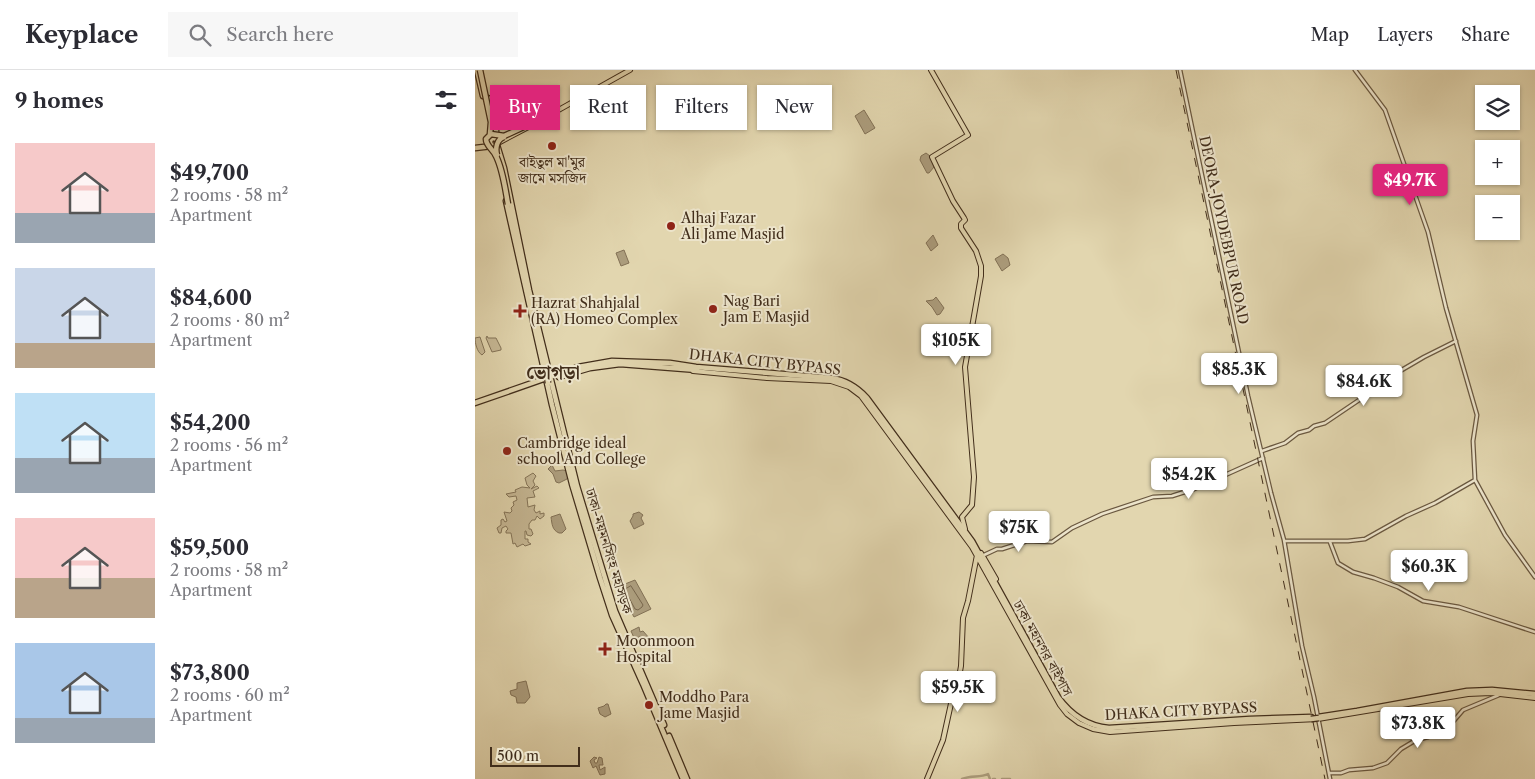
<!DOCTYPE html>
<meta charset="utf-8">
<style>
body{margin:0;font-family:"Libre Caslon Text","Noto Serif Bengali",serif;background:#f7f7f7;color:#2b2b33;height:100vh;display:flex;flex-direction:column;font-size:19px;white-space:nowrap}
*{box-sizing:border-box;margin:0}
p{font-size:16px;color:#7c7c81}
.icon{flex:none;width:28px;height:28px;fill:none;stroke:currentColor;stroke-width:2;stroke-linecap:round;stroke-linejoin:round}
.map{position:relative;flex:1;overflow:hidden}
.drawer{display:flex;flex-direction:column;background:#fff;width:475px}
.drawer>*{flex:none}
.guide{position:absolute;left:15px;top:15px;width:475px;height:45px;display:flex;gap:10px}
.buttons{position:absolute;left:1000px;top:15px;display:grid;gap:10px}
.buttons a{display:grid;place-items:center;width:45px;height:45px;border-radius:0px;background:#fff;box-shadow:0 1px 4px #0004;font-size:25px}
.scale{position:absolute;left:15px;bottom:12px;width:90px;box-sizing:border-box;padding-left:5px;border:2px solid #422e1b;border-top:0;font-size:14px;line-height:18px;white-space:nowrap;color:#422e1b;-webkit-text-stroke:4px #ece4cb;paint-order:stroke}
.price{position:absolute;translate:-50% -42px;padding:0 11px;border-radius:5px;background:#fff;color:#222;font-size:16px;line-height:32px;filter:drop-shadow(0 1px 2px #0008)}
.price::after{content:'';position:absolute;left:50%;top:30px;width:15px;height:11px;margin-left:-8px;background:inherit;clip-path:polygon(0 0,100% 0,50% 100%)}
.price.current{background:#db2777;color:#fff}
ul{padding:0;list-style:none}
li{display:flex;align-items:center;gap:15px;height:125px;padding:0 15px}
li span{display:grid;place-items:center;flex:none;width:140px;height:100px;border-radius:0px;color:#555}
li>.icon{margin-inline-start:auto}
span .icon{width:60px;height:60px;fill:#fffc;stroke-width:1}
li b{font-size:21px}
h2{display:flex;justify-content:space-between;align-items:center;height:60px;padding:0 15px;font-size:21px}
.pill{padding:0 18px;border-radius:0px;background:#fff;box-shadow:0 1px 4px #0004;font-size:18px;line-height:45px}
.pill.current{background:#db2777;color:#fff}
header{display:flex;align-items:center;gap:30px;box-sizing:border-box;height:70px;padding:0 25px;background:#fff;border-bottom:1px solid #e1e1e2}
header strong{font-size:24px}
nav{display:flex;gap:28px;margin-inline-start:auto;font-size:18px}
.search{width:350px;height:45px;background:#f7f7f7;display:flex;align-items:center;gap:12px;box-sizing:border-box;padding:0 18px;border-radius:0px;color:#7c7c81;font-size:19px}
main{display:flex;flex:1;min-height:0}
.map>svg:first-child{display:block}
</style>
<header>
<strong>Keyplace</strong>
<div class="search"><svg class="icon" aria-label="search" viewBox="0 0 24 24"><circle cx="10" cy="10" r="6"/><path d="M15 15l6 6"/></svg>Search here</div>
<nav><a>Map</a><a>Layers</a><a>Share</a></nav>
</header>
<main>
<section class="drawer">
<h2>9 homes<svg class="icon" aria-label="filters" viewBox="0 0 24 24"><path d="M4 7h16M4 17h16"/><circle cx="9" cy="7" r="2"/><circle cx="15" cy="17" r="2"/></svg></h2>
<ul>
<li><span style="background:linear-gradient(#f6c9c9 70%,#9aa5b1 0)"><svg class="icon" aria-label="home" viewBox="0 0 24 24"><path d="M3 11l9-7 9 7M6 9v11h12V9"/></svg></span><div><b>$49,700</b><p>2 rooms · 58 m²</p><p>Apartment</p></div></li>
<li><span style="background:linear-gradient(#c9d6e8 75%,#b9a48a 0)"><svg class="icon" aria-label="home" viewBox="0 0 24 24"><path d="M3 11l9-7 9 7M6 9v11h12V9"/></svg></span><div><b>$84,600</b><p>2 rooms · 80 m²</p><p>Apartment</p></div></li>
<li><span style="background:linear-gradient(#bfe0f5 65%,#9aa5b1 0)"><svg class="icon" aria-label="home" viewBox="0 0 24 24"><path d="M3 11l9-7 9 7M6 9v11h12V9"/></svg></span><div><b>$54,200</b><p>2 rooms · 56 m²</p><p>Apartment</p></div></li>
<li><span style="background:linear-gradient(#f6c9c9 60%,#b9a48a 0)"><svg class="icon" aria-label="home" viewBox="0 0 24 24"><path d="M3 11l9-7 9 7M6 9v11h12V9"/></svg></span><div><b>$59,500</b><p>2 rooms · 58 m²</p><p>Apartment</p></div></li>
<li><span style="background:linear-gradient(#a9c7e8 75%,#9aa5b1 0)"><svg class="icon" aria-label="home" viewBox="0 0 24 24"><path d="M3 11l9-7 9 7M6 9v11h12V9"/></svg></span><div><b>$73,800</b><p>2 rooms · 60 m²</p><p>Apartment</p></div></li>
</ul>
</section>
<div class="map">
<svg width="1060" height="709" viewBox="0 0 1060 709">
<rect width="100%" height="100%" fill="#e2d6af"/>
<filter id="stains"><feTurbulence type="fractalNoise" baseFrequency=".004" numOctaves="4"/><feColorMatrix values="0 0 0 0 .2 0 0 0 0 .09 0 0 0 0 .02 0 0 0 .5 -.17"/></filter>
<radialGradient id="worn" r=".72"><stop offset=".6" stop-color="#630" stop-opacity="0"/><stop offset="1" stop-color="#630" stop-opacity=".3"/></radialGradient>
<path fill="#c7b996" stroke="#847458" d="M12 266 13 268H21L26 278V280L17 282 11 268Z
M5 267 10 282 7 285C2 282 0 273 0 268Z
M58 403 61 406 58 411 60 415 56 419 62 416 64 418 58 421 60 427 52 428 53 437 60 435 59 440 61 443 65 441V444L69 443V446L65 449 62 446 60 450H57L54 454V459H56L58 464 56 466 52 465 51 461H50V469H53V472L56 474 50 476 48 474 42 477 40 473 38 474 36 463H31V461L33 459 31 456 27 458 26 463H24L22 458 26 455V450L28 449 30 452 32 451 29 442 35 443 37 441 36 438 39 435 38 432 42 430 41 426 34 427 31 424 41 422 40 420 47 417 55 418 52 415 50 408Z"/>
<path fill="#ac9d7d" stroke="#827156" d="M389 40 400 58 390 64 380 46Z
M451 83 455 86 459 97 454 103H452L445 90 446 86Z
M458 165 463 175 456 181 451 173Z
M149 180 154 193 146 196 141 183Z
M528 184 533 188 535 195 527 201 520 189Z
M461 227 469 238 465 244 462 245 457 237 451 231 458 230Z
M77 395 80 401 88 400 92 401 94 405 92 409 84 413 81 412 78 404 73 399Z
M164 442 168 445 166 448 169 454 159 459 155 451 158 446V444Z
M85 444 91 459 87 463H84C77 460 77 454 76 447Z
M160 510 176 539 159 547 147 525 145 516Z
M164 557 165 562 168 561 175 569 172 571H166L165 566 160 570 156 561Z
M51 611 55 627 50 633H42L41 627 36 625 35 621 42 619V613Z
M131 634H133L136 644 130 647 125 644 123 638 129 636Z
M119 687 122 688 119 690 120 693H122L124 687 127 688 128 695H124L125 700 130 697V704L125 705 121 696 118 698 115 691Z"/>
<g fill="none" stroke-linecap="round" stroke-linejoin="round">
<path stroke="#77664c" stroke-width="1" d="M156 516 168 535 167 537 163 540 160 539 151 522V519Z"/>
<path stroke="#ac9d7d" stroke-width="2.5" d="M487 709C496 705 505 708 513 704L515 709
M518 709H520
M527 709H535"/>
<g stroke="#6a5840" stroke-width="5">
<path id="minor" d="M705 0 773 326 796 423 809 470 827 576 839 627 855 709
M880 0 910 40 953 162 971 238 1002 345 998 371 1000 410 1030 465 1060 507
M787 381 810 373 823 363 834 360 839 356 850 353 890 326 893 320 905 317 908 311 949 287 981 271
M810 471H873L890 469 931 446 960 433 1000 410
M855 472 863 493 878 502 899 508 923 517 948 531 984 537 1060 562
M507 486 522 479H527L552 471 577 472 597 458 627 444 678 427 697 426 719 419 788 388
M854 703H866L874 700 898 698 912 693 926 679 941 670 953 667 976 654 988 640 1024 625"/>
</g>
<g stroke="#422e1b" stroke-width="6">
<path id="major" d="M456 0 493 65 457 87 478 131 489 148 490 150 486 154V158L501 181 506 196V206L490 297 499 407 497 435 487 447 490 459
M80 42 155 0
M23 73 59 54
M218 301 292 308 356 311 374 317 386 326 497 477 585 635 592 644 604 653 618 659 635 662 759 653 843 649 993 624 1016 623 1060 628
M506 483 521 509
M452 709 468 670 477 629 484 607 486 596 488 548 493 531 502 485"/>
</g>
<g stroke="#422e1b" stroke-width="7">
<path id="highway" d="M2 0 8 26
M13 28 21 58V69
M55 54 81 40
M15 72a4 4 0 1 1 8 0a4 4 0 1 1-8 0Z
M22 75 29 98 54 220 102 416 140 541 189 655
M0 78 17 76 20 82
M31 131 77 335 97 414 125 508 137 545 168 614 208 709
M84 307 115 298 145 294 222 300
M0 333 103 297 137 291 195 293 221 297 356 308C371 310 382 317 392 328L497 471 583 627C596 645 612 656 634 658L775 649 836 647
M843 647 882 641 992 621 1017 620 1060 624
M194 666 212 709"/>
</g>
<use href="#minor" stroke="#ece4cb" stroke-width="2.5"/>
<use href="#major" stroke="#e2d6af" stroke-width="4"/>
<use href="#highway" stroke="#e2d6af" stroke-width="4.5"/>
<path stroke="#422e1b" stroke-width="1" stroke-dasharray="9 9" stroke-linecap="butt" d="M701 0 850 709"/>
<g stroke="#422e1b" stroke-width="7" stroke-linecap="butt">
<path id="highway-bridge" d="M5 0 16 52 15 64
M22 85C20 78 22 69 29 67
M33 134C30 118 28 100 21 86 18 79 11 76 11 69L16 64 29 66 55 54
M72 306 73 313
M836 649 844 648"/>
</g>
<use href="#highway-bridge" stroke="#e2d6af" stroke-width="4.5"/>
</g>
<g fill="#8f2418" stroke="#ece4cb" stroke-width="2">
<circle cx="77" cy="76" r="5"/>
<circle cx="196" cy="156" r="5"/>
<circle cx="238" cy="239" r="5"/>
<path d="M42.5 233.5h5v5h5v5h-5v5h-5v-5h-5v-5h5z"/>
<circle cx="32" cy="381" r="5"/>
<path d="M127.5 571.5h5v5h5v5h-5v5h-5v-5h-5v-5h5z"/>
<circle cx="174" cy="635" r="5"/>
</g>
<g text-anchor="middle" stroke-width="4" stroke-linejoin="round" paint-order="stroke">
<g font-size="14" fill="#422e1b" stroke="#ece4cb" text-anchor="start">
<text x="77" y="97" text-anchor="middle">বাইতুল মা'মুর<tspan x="77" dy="16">জামে মসজিদ</tspan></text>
<text x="206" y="153">Alhaj Fazar<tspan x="206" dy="16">Ali Jame Masjid</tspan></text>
<text x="248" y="236">Nag Bari<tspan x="248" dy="16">Jam E Masjid</tspan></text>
<text x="56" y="238">Hazrat Shahjalal<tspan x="56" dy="16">(RA) Homeo Complex</tspan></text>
<text x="42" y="378">Cambridge ideal<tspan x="42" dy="16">school And College</tspan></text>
<text x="141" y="576">Moonmoon<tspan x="141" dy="16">Hospital</tspan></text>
<text x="184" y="632">Moddho Para<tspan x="184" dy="16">Jame Masjid</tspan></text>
</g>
<g font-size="14" fill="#422e1b" stroke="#ece4cb">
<text transform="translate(749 160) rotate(78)" y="5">DEORA-JOYDEBPUR ROAD</text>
<text transform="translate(290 292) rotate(6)" y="5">DHAKA CITY BYPASS</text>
<text transform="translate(134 481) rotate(73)" y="5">ঢাকা-ময়মনসিংহ মহাসড়ক</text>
<text transform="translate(568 578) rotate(61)" y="5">ঢাকা মহানগর বাইপাস</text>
<text transform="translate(706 641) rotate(-3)" y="5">DHAKA CITY BYPASS</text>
</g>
<g font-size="19" font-weight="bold" fill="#422e1b" stroke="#ece4cb">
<text x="78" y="309">ভোগড়া</text>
</g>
</g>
<rect width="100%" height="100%" filter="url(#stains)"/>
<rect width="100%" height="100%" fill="url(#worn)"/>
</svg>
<div class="buttons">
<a><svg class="icon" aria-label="layers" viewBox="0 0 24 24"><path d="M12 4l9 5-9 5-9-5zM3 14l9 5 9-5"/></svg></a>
<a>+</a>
<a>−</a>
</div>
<div class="scale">500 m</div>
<b class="price current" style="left:935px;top:136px">$49.7K</b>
<b class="price" style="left:481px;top:296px">$105K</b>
<b class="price" style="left:764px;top:325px">$85.3K</b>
<b class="price" style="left:889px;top:337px">$84.6K</b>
<b class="price" style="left:714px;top:430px">$54.2K</b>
<b class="price" style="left:544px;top:483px">$75K</b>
<b class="price" style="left:954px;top:522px">$60.3K</b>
<b class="price" style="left:483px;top:643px">$59.5K</b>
<b class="price" style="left:943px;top:679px">$73.8K</b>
<div class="guide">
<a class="pill current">Buy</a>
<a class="pill">Rent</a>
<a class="pill">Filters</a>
<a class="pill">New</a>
</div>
</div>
</main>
